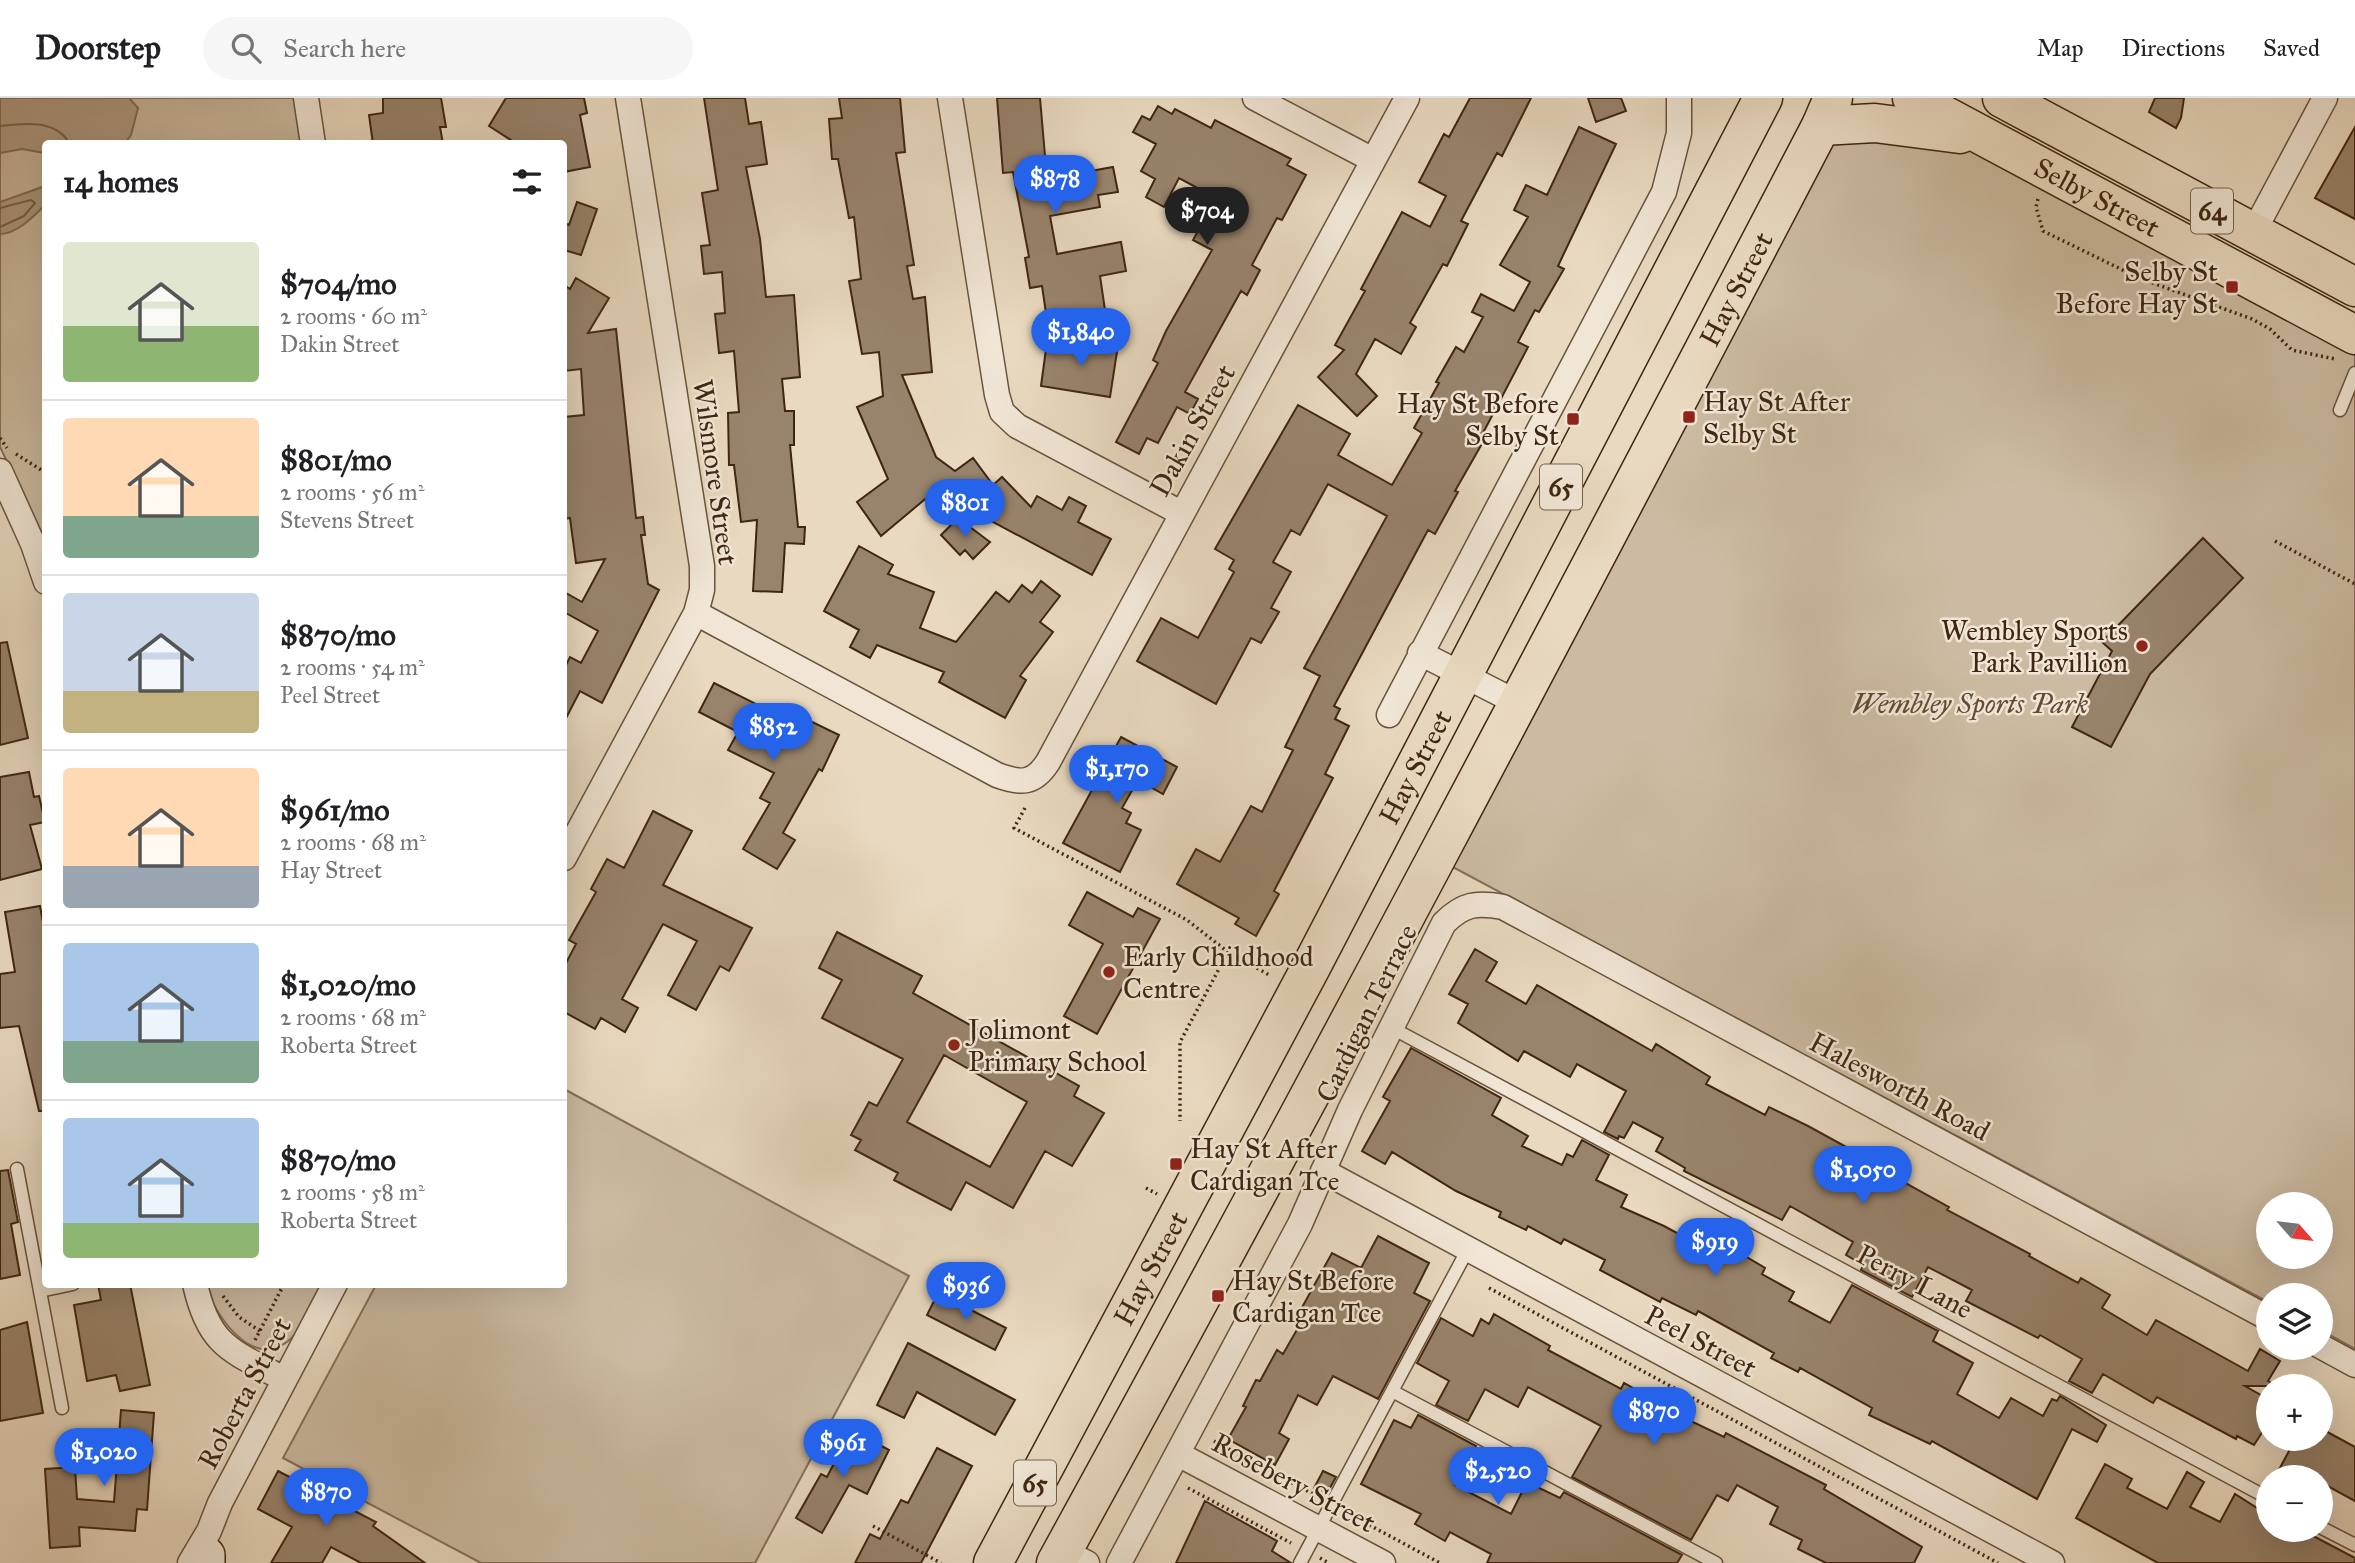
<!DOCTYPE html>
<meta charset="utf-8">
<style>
body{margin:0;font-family:"IM FELL Great Primer",serif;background:#f6f6f6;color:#202124;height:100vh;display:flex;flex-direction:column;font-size:26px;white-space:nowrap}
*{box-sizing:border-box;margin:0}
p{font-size:23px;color:#757577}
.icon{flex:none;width:38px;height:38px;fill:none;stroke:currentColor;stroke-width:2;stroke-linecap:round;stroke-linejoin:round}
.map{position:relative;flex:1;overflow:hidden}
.side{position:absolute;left:42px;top:42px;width:525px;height:1148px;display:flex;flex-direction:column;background:#fff;border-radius:7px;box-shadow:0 7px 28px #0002}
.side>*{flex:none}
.needle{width:46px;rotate:118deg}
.buttons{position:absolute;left:2256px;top:1094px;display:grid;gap:14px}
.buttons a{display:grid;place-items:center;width:77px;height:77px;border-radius:50%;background:#fff;box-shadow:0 7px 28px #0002;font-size:35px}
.price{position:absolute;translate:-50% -60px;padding:0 16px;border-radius:24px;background:#2563eb;color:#fff;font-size:23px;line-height:46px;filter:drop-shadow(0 2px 4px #0008)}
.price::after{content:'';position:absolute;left:50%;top:42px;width:21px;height:16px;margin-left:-10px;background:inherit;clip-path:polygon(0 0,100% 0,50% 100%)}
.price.active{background:#222;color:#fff}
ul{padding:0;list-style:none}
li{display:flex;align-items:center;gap:21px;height:175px;padding:0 21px}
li+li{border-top:2px solid #e0e0e0}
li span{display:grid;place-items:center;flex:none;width:196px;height:140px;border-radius:7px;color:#555}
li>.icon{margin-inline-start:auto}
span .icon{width:84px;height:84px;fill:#fffc;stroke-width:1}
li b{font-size:30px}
h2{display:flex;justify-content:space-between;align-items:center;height:84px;padding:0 21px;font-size:30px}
header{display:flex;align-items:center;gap:42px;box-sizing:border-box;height:98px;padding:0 35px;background:#fff;border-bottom:2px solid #e0e0e0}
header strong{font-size:33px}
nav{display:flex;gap:38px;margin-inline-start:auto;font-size:24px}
.search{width:490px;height:63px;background:#f6f6f6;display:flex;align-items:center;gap:18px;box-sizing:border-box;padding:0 24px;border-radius:38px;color:#757577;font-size:26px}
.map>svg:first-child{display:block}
</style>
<header>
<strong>Doorstep</strong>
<div class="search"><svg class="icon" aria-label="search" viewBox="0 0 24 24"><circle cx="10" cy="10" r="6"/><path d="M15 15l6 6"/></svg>Search here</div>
<nav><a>Map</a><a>Directions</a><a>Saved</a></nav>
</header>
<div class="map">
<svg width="2355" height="1465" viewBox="0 0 2355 1465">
<rect width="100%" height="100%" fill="#e9d9c0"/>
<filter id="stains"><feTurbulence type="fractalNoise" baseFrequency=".00286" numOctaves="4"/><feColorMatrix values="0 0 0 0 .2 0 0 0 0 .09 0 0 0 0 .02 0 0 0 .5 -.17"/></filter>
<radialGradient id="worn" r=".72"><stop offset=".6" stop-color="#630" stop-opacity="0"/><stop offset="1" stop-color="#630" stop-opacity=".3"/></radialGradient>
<path fill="#ccbba2" stroke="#86705a" stroke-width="2" fill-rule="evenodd" d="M0 0H297L304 45 46 46 45 442 0 349Z
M1834 41 1956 42 2355 251V1251L2321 1232 2320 1197H2268V1204L1449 767ZM2268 1106H2320V1158H2268Z
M564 991 909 1178 755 1465H481L283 1360 376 1187 564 1186Z
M205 1187H321C312 1203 302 1233 287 1244 250 1271 215 1216 205 1187Z"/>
<path fill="#b09c84" stroke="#836d56" stroke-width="2" d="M0 0H129L138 10 131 37 125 45 46 46 45 55 22 51 0 55Z
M45 88V107C34 118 17 136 0 136V104Z"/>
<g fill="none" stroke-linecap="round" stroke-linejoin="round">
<path stroke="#78614a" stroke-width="2" d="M0 28C24 25 56 21 70 46
M0 110 31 102 35 105 24 118 0 129"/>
</g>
<path fill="#98836c" stroke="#402611" stroke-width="2" fill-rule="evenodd" d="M383 0H441L446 29H440L443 46H373L369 17 383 15Z
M506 0H584L587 15 580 17 590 69 564 74V46H517L489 28Z
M704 0H745L749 26 761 24 767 66 746 69 760 141 766 199 794 197 800 279 782 281 785 313H794V347H790L798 429H805L804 446 785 445 782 494 753 493 757 422 741 424 734 367H729L728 315 739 314 734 253 719 255 715 216 725 215 722 174 704 176 701 148 710 147 702 95 718 92Z
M839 0H900L905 54 896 55 914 167 907 168 913 201 925 199 932 274 902 277 936 359 955 373 973 360 993 387 1002 379 1031 409 1037 398 1062 412 1069 399 1086 408 1078 424 1111 441 1092 477 969 411 962 421 930 397 881 438 857 404 888 381 857 309 883 298 879 254 862 256 849 183 861 181 854 119 849 120 838 61H832L829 21 842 20Z
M997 0H1040L1047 81 1113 69 1118 94 1098 97 1100 109 1050 118 1057 156 1121 144 1126 173 1100 178 1105 212 1047 222 1042 188 1030 190 1025 160 1029 159 1013 74 1003 75Z
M1470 0H1531L1502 58 1497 55 1461 123 1468 126 1447 168 1443 166 1410 225 1416 229 1401 256 1375 241 1356 276 1377 298 1357 318 1318 279 1344 252 1335 247 1365 193 1361 191 1402 114 1430 129 1446 98 1419 84 1444 36 1449 39Z
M1588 0H1621L1626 13 1596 24Z
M2155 0H2184L2181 20 2176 30 2149 14Z
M1158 8 1172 16 1175 11 1211 30 1215 22 1291 61 1287 67 1306 77 1282 122 1277 120 1252 167 1260 172 1247 197 1241 193 1185 294 1198 301 1190 316 1177 309 1158 345 1147 340 1139 356 1116 344 1158 265 1153 262 1166 233 1212 152 1193 142 1216 100 1179 80 1164 109 1146 99 1155 81 1141 73 1156 46 1133 34 1142 18 1150 22Z
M1579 29 1616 46 1558 168 1564 171 1539 214 1535 212 1518 244 1528 249 1483 335 1487 337 1455 393 1458 394 1435 436 1428 432 1334 608 1340 611 1335 621 1349 628 1325 676 1333 680 1274 793 1279 796 1256 838 1235 826 1239 820 1177 786 1196 751 1220 764 1251 708 1262 714 1293 652 1285 649 1320 578 1304 570 1387 418 1328 386 1300 437 1291 432 1273 464 1291 474 1271 510 1279 514 1261 545 1251 540 1216 606 1137 563 1161 520 1198 540 1234 474 1229 471 1234 462 1215 451 1298 307 1350 336 1338 357 1392 387 1422 335 1414 330 1439 285 1436 284 1456 249 1464 254 1483 219 1472 214 1481 196 1514 213 1530 184 1500 167 1528 119 1514 112 1526 87 1547 97Z
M2355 29V121L2315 100Z
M577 104 597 111 581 157 564 152V125L569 127Z
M576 180 609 200 588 235 616 231 636 420 643 419 645 437H641L648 486 659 492 602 605 580 593 564 624V571L570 559 581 565 598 533 564 514V494L582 504 605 461 576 465 570 420 564 421V319L584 317 581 271 564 273V187L570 191Z
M1069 240 1118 247 1110 299 1041 288 1046 251 1067 254Z
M958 420 990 444 973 461 965 452 960 457 941 437Z
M2203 440 2243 480 2150 576 2111 649 2072 629 2112 553 2102 544Z
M859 448 893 467 888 476 934 494 920 530 956 544 996 494 1009 504 1022 487 1032 495 1041 483 1060 498 1040 524 1053 534 1020 578 1026 582 1005 620 939 584 944 574 877 547 870 560 850 549 859 532 824 513Z
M7 544 28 640 0 647V545Z
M714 585 792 624 796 616 839 637 822 673 819 671 783 735 795 742 777 771 743 751 770 705 760 700 774 675 728 652 738 634 699 614Z
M1121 639 1177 669 1163 696 1138 682 1122 710 1131 715 1126 725 1141 732 1120 774 1063 745Z
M29 674 34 699 39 698 45 724 30 727 42 771 0 782V679Z
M653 713 692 733 663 787 752 830 729 873 720 868 696 912 668 897 697 843 663 826 622 901 638 910 625 934 601 920 595 931 564 914V869L576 846 569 842 596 794 591 791 607 761 624 770Z
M1087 794 1133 819 1138 810 1160 821 1097 936 1064 918 1103 846 1069 827Z
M40 808 46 841V1013H39L19 928 0 930V876L15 874 5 814Z
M837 834 922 878 913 895 1079 988 1074 998 1104 1015 1072 1068 1045 1053 1013 1110 966 1084 951 1112 894 1082 898 1075 855 1052 861 1042 851 1037 869 1004 877 1008 903 961 822 920 842 882 819 870ZM944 957 1027 1004 990 1069 907 1024Z
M1475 851 1497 864 1486 883 1526 906 1537 887 1652 953 1656 946 1710 979 1706 986 1765 1017 1769 1009 1808 1028 1881 1068 1880 1071 1949 1109 1947 1112 2030 1156 2029 1158 2078 1185 2081 1180 2110 1197 2102 1210 2147 1237 2156 1222 2248 1273 2260 1251 2280 1263 2268 1283 2277 1288H2245L2268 1301V1336L2263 1333 2254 1347 2237 1338 2236 1341 2157 1299 2153 1305 2103 1276 2092 1295 2069 1283 2082 1261 2040 1237 2038 1240 1966 1203 1972 1192 1928 1169 1912 1199 1861 1172 1863 1167 1846 1157 1853 1144 1790 1108 1782 1122 1684 1073 1685 1070 1656 1053 1663 1040 1633 1024 1624 1040 1619 1038 1618 1041 1604 1034 1626 993 1577 966 1570 979 1524 953 1518 963 1458 925 1468 906 1449 896Z
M1411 950 1501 1000 1492 1017 1528 1038 1522 1048 1562 1067 1567 1056 1573 1059 1582 1042 1609 1057 1596 1082 1627 1097 1621 1109 1664 1128 1732 1165 1738 1154 1765 1170 1762 1176 1794 1194 1789 1203 1830 1225 1852 1187 1938 1233 1933 1243 1973 1265 1957 1296 1999 1320 2011 1300 2043 1318 2052 1301 2057 1303 2060 1298 2106 1327 2097 1344 2072 1331 2037 1401 1932 1343 1930 1346 1869 1317 1872 1310 1800 1270 1798 1274 1771 1260 1774 1255 1698 1213 1696 1217 1662 1200 1660 1204 1600 1172 1605 1162 1564 1141 1561 1146 1528 1128 1526 1132 1499 1119 1501 1114 1456 1093 1392 1054 1385 1066 1362 1053 1390 1003 1383 999Z
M8 1072 18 1124 11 1126 20 1177 0 1181V1073Z
M1378 1138 1429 1165 1414 1195 1430 1203 1378 1301 1333 1278 1317 1307 1298 1297 1279 1335 1289 1341 1275 1367 1228 1341 1246 1309 1243 1308 1256 1282 1260 1283 1277 1252 1283 1256 1306 1216 1300 1213 1332 1155 1361 1170Z
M98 1186H130L150 1287 120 1293 116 1277 87 1283 74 1207 101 1202Z
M938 1195 1006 1230 995 1252 927 1217Z
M1494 1216 1550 1248 1548 1252 1621 1291 1624 1285 1695 1325 1724 1339 1726 1335 1826 1387 1824 1391 1922 1449 1914 1465H1826L1798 1451 1802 1442 1770 1426 1778 1409 1737 1387 1728 1403 1717 1397 1691 1442 1572 1379 1601 1328 1528 1289 1518 1309 1485 1291 1468 1323 1436 1307 1449 1283 1417 1265 1441 1220 1473 1238 1481 1221 1489 1226Z
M27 1224 43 1315 0 1323V1232Z
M908 1245 1015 1302 995 1337 917 1294 904 1320 877 1307Z
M121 1312 154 1315 147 1412 137 1411 135 1433 79 1429 80 1448 50 1450 45 1371 75 1369 77 1401 114 1404Z
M1418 1317 1476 1348 1455 1387 1511 1416 1527 1384 1560 1400 1564 1394 1682 1457 1677 1465H1487L1491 1456 1450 1434 1445 1443 1415 1426 1421 1416 1361 1386 1394 1322 1411 1330Z
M2320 1330 2355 1349V1403L2320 1384V1379H2275L2296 1340H2320Z
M851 1332 889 1352 867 1396 849 1387 822 1435 796 1420 821 1376 827 1379Z
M937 1350 972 1368 921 1465H855L870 1436 880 1441 901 1402 908 1405Z
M2105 1366 2132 1381 2127 1390 2167 1411 2187 1374 2204 1384 2190 1409 2220 1424 2235 1396 2268 1417V1432H2302L2355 1460V1465H2158L2076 1420Z
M278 1373 376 1424 373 1428 425 1465H361L331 1449 322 1465H271L292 1429 258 1411Z
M1323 1373 1336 1379 1326 1397 1314 1390Z
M1205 1403 1277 1443 1272 1453 1291 1465H1176Z"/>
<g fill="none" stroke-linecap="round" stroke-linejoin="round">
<g stroke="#6a533d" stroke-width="15">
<path id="lane" d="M2340 312 2355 275
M1390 929 2268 1400
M17 1071 62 1310
M40 1193 73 1186
M1392 1293 1716 1465
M2320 1429 2355 1447
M1300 1465 1468 1151"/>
</g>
<g stroke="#6a533d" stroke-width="27">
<path id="street" d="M306 0 313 46
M950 0 997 297 1002 314 1017 328 1181 415
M1255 0 1373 62
M2253 135 2325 0
M0 373 33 446 46 484
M696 515 997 677C1021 686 1034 686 1048 664L1407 0
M1420 555 1518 605
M1389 617 1664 94 1679 35V0
M564 760 696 515 702 492V468L628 0
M1323 1073 2052 1465
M195 1186C209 1249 232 1253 284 1281
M2320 1248 2355 1267
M1178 1356 1383 1465
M1056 1463 1081 1462 1087 1465
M190 1465 209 1433 220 1405 335 1186
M1119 1465 1300 1126 1350 1012 1444 825C1463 806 1476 804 1503 809L2268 1220"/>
</g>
<g stroke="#402611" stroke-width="38">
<path id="secondary" d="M207 1457V1465"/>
</g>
<g stroke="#402611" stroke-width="41">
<g id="primary">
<path id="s1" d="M1912 0 2355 237"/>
<path d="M2002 0 2355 189"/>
<path d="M1821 28 1875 25 1960 36"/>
<path id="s2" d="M993 1465 1311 869 1763 0"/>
<path id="s3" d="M1056 1465C1317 990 1570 509 1821 28L1833 0"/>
</g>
</g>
<path stroke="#402611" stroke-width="3.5" stroke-dasharray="2 3.5" stroke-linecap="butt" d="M2038 101 2036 109 2043 133 2139 180 2252 221 2270 231 2292 252 2335 261
M0 340 7 350
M16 356 46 375
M2275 443 2355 486
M1025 710 1014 730 1187 822 1228 854 1180 944V1023
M1228 854 1271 878
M1146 1090 1157 1096
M1489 1190 1998 1465
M223 1198 239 1219 260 1233
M255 1242 284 1186
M1214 1343 1317 1398
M1188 1390 1291 1445
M1345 1414 1440 1465
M873 1428 941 1465
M1320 1460 1329 1465"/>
<use href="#lane" stroke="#f1e6d6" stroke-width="12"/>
<use href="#street" stroke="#f1e6d6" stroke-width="24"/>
<use href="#secondary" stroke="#f1e6d6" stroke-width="35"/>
<use href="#primary" stroke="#e9d9c0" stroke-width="38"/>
</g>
<g fill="#8f2418" stroke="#f1e6d6" stroke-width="2.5">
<rect x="2225" y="182" width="14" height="14" rx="3.5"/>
<rect x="1682" y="312" width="14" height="14" rx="3.5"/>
<rect x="1566" y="314" width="14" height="14" rx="3.5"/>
<circle cx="2142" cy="548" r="7"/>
<circle cx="1109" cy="874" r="7"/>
<circle cx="954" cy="947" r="7"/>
<rect x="1169" y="1059" width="14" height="14" rx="3.5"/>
<rect x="1211" y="1191" width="14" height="14" rx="3.5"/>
</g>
<g text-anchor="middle" stroke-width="5" stroke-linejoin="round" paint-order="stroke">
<g fill="#f1e6d6" stroke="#75604c" stroke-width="2">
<rect x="2191" y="90.5" width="42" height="45" rx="5"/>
<rect x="1540" y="366.5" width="42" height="45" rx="5"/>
<rect x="1014" y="1362.5" width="42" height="45" rx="5"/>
</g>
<g font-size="26" font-weight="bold" fill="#402611">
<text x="2212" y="122">64</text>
<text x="1561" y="398">65</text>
<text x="1035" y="1394">65</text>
</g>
<g font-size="28" fill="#402611" stroke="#f1e6d6">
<text dy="10" stroke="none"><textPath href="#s1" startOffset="210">Selby Street</textPath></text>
<text dy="10" stroke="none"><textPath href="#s3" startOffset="1444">Hay Street</textPath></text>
<text transform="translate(1192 332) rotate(-61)" y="10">Dakin Street</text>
<text transform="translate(716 374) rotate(82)" y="10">Wilsmore Street</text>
<text dy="10" stroke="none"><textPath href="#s2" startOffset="901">Hay Street</textPath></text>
<text transform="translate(1366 915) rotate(-64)" y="10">Cardigan Terrace</text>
<text transform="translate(1900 988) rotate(28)" y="10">Halesworth Road</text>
<text dy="10" stroke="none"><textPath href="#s2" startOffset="334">Hay Street</textPath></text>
<text transform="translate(1915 1183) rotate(28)" y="10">Perry Lane</text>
<text transform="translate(1701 1243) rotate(28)" y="10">Peel Street</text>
<text transform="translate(244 1295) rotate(-62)" y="10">Roberta Street</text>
<text transform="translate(1294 1384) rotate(28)" y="10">Rosebery Street</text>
</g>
<g font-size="28" fill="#402611" stroke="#f1e6d6" text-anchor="start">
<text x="2218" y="183" text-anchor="end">Selby St<tspan x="2218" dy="32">Before Hay St</tspan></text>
<text x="1703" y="313">Hay St After<tspan x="1703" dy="32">Selby St</tspan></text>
<text x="1559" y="315" text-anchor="end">Hay St Before<tspan x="1559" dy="32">Selby St</tspan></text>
<text x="2128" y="542" text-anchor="end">Wembley Sports<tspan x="2128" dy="32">Park Pavillion</tspan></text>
<text x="1123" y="868">Early Childhood<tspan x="1123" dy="32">Centre</tspan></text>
<text x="968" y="941">Jolimont<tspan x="968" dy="32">Primary School</tspan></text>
<text x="1190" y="1060">Hay St After<tspan x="1190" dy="32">Cardigan Tce</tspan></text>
<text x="1232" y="1192">Hay St Before<tspan x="1232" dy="32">Cardigan Tce</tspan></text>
</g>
<g font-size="28" font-style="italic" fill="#634b35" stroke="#f1e6d6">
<text x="1970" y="615">Wembley Sports Park</text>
</g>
</g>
<rect width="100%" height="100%" filter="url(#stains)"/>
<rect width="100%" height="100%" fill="url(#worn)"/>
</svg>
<div class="buttons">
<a><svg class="needle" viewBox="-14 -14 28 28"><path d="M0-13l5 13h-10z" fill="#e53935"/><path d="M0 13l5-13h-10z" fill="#757577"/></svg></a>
<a><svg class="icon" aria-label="layers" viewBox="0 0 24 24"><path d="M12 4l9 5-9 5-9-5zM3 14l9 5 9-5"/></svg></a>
<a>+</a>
<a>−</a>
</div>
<b class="price" style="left:1055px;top:117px">$878</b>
<b class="price active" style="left:1207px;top:149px">$704</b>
<b class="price" style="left:1081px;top:270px">$1,840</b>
<b class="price" style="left:965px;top:441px">$801</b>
<b class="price" style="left:773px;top:665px">$852</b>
<b class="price" style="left:1117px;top:707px">$1,170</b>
<b class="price" style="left:1863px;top:1108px">$1,050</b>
<b class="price" style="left:1715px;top:1180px">$919</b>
<b class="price" style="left:966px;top:1224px">$936</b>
<b class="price" style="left:1654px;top:1349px">$870</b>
<b class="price" style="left:843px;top:1381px">$961</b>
<b class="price" style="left:104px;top:1390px">$1,020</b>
<b class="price" style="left:1498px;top:1409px">$2,520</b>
<b class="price" style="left:326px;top:1430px">$870</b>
<section class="side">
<h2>14 homes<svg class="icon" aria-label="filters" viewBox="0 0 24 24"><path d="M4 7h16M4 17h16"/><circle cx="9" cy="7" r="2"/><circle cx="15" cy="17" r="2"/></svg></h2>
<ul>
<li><span style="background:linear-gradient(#dfe7d0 60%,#8fb573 0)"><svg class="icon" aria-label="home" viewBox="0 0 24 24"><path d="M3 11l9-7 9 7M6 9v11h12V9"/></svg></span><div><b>$704/mo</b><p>2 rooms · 60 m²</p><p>Dakin Street</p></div></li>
<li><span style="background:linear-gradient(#ffd9b3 70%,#7fa58c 0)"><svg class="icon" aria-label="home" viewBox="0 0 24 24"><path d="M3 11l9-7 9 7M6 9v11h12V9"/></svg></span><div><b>$801/mo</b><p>2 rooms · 56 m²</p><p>Stevens Street</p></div></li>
<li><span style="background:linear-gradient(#c9d6e8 70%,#c2b280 0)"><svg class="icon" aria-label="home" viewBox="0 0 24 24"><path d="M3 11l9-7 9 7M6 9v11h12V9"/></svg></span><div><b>$870/mo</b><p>2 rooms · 54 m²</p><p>Peel Street</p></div></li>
<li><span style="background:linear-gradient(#ffd9b3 70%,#9aa5b1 0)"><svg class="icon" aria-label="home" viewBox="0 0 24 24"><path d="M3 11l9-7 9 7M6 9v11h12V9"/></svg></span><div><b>$961/mo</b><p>2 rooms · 68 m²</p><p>Hay Street</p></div></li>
<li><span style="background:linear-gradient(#a9c7e8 70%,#7fa58c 0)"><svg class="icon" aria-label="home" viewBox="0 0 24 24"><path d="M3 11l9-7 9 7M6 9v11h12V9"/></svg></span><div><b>$1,020/mo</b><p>2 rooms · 68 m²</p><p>Roberta Street</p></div></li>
<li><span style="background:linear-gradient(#a9c7e8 75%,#8fb573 0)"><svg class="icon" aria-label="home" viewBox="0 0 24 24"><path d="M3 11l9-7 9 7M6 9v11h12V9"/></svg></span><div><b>$870/mo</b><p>2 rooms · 58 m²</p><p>Roberta Street</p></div></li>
</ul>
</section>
</div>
